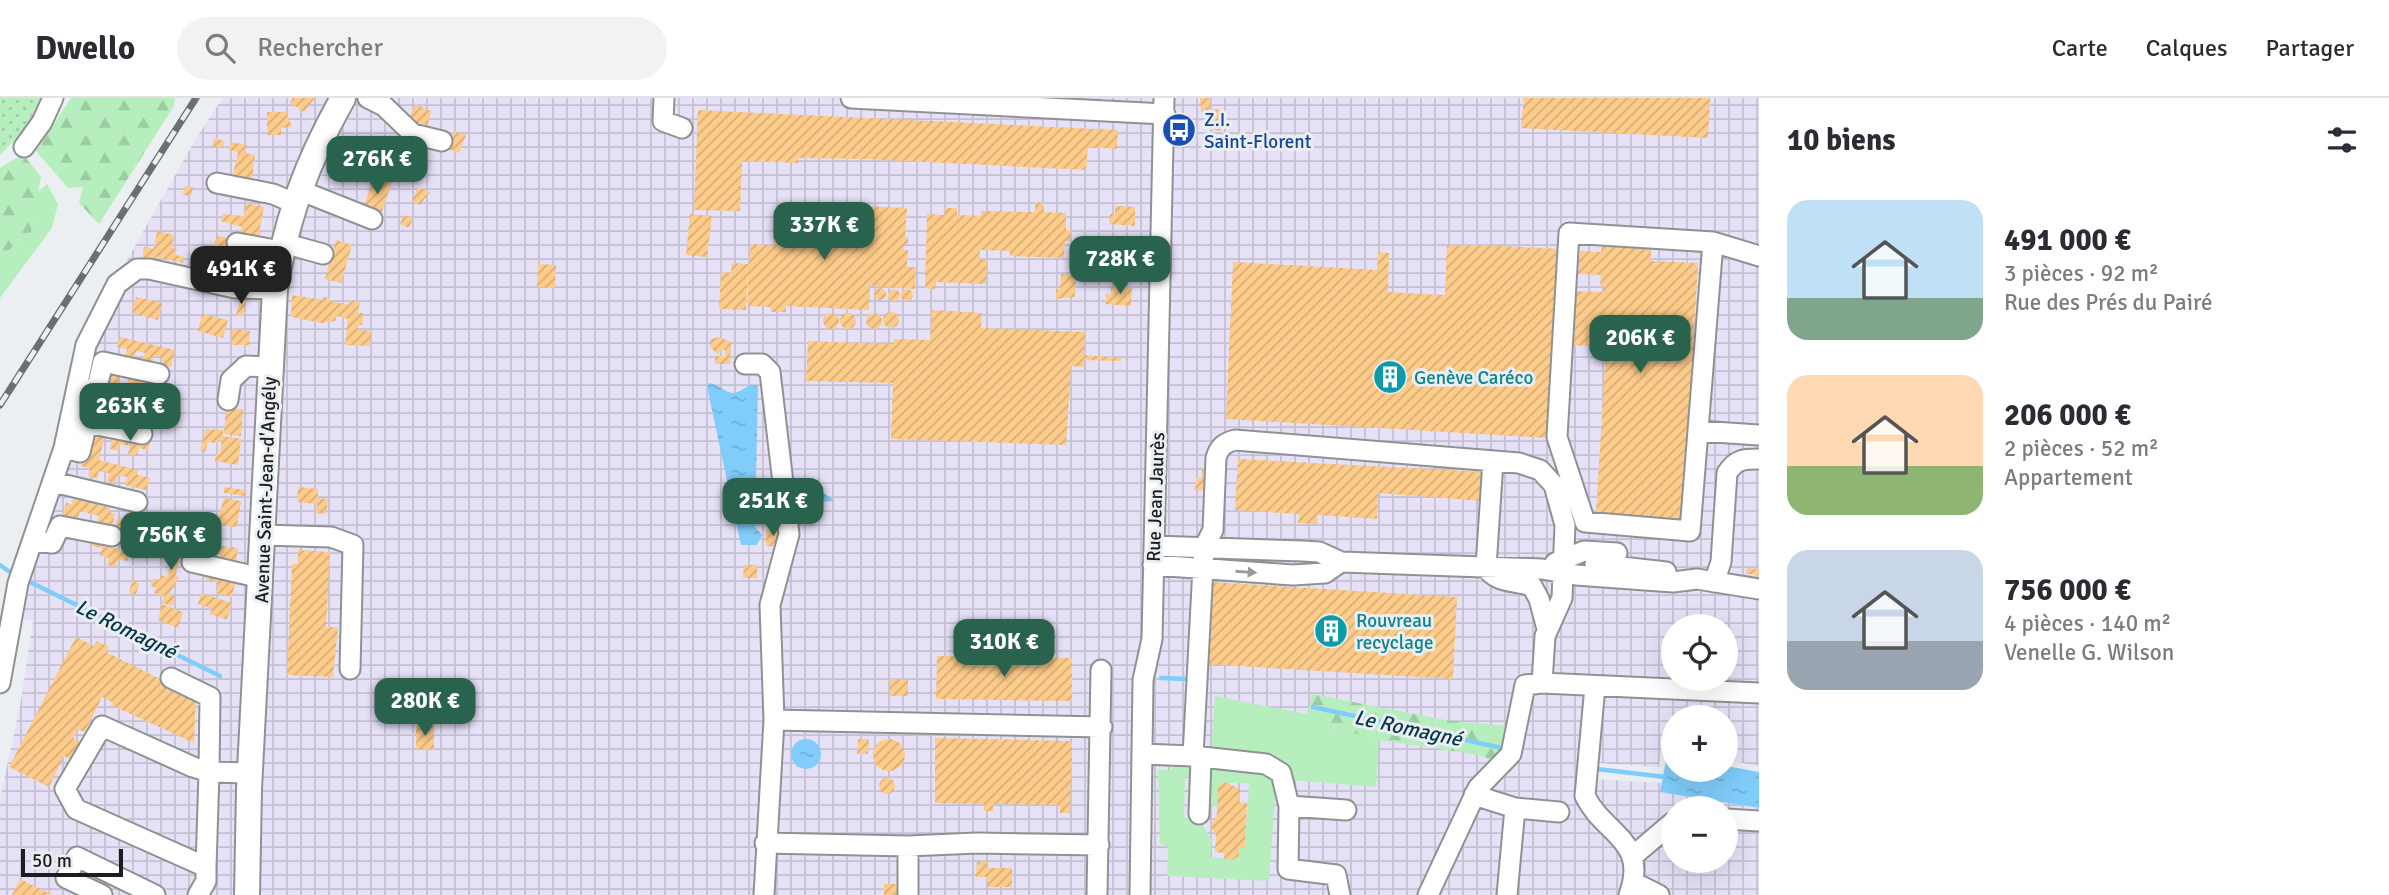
<!DOCTYPE html>
<html lang="fr">
<meta charset="utf-8">
<style>
body{margin:0;font-family:Signika,sans-serif;background:#f2f2f3;color:#2b2b33;height:100vh;display:flex;flex-direction:column;font-size:26px;white-space:nowrap}
*{box-sizing:border-box;margin:0}
p{font-size:23px;color:#7c7c81}
.icon{flex:none;width:38px;height:38px;fill:none;stroke:currentColor;stroke-width:2;stroke-linecap:round;stroke-linejoin:round}
.map{position:relative;flex:1;overflow:hidden}
.drawer{display:flex;flex-direction:column;background:#fff;width:630px}
.drawer>*{flex:none}
.fabs{position:absolute;left:1661px;top:516px;display:grid;gap:14px}
.fabs a{display:grid;place-items:center;width:77px;height:77px;border-radius:50%;background:#fff;box-shadow:0 7px 28px #0002;font-size:35px}
.scale{position:absolute;left:21px;bottom:18px;width:102px;box-sizing:border-box;padding-left:7px;border:4px solid #1c1d1e;border-top:0;font-size:19px;line-height:24px;white-space:nowrap;color:#1c1d1e;-webkit-text-stroke:5px #ebeff2;paint-order:stroke}
.price{position:absolute;translate:-50% -60px;padding:0 16px;border-radius:14px;background:#29634d;color:#fff;font-size:23px;line-height:46px;filter:drop-shadow(0 2px 4px #0008)}
.price::after{content:'';position:absolute;left:50%;top:42px;width:21px;height:16px;margin-left:-10px;background:inherit;clip-path:polygon(0 0,100% 0,50% 100%)}
.price.current{background:#222;color:#fff}
ul{padding:0;list-style:none}
li{display:flex;align-items:center;gap:21px;height:175px;padding:0 28px}
li span{display:grid;place-items:center;flex:none;width:196px;height:140px;border-radius:21px;color:#555}
li>.icon{margin-inline-start:auto}
span .icon{width:84px;height:84px;fill:#fffc;stroke-width:1}
li b{font-size:30px}
h2{display:flex;justify-content:space-between;align-items:center;height:84px;padding:0 28px;font-size:30px}
header{display:flex;align-items:center;gap:42px;box-sizing:border-box;height:98px;padding:0 35px;background:#fff;border-bottom:2px solid #e1e1e2}
header strong{font-size:33px}
nav{display:flex;gap:38px;margin-inline-start:auto;font-size:24px}
.search{width:490px;height:63px;background:#f2f2f3;display:flex;align-items:center;gap:18px;box-sizing:border-box;padding:0 24px;border-radius:38px;color:#7c7c81;font-size:26px}
main{display:flex;flex:1;min-height:0}
.map>svg:first-child{display:block}
</style>
<header>
<strong>Dwello</strong>
<div class="search"><svg class="icon" aria-label="search" viewBox="0 0 24 24"><circle cx="10" cy="10" r="6"/><path d="M15 15l6 6"/></svg>Rechercher</div>
<nav><a>Carte</a><a>Calques</a><a>Partager</a></nav>
</header>
<main>
<div class="map">
<svg width="1759" height="797" viewBox="0 0 1759 797">
<defs>
<pattern id="industrial-grid" width="8" height="8" patternUnits="userSpaceOnUse" patternTransform="scale(1.75)"><rect width="8" height="8" fill="#e6e1f7"/><path d="M0 4h8M4 0v8" fill="none" stroke="#c5c1d3"/></pattern>
<pattern id="forest-firs" width="22" height="20" patternUnits="userSpaceOnUse" patternTransform="scale(1.75)"><rect width="22" height="20" fill="#b6eebd"/><path d="M5 1l3.5 6h-7zM16 11l3.5 6h-7z" fill="#9ccca2"/></pattern>
<pattern id="garden-dots" width="8" height="8" patternUnits="userSpaceOnUse" patternTransform="scale(1.75)"><rect width="8" height="8" fill="#b6eebd"/><path d="M2 2h.1M6 6h.1" fill="none" stroke="#9ccca2" stroke-width="1.8" stroke-linecap="round"/></pattern>
<pattern id="water-ripples" width="26" height="14" patternUnits="userSpaceOnUse" patternTransform="scale(1.75)"><rect width="26" height="14" fill="#80cdfb"/><path d="M2 4q2-2 4 0t4 0M15 11q2-2 4 0t4 0" fill="none" stroke="#6eb0d7"/></pattern>
<pattern id="building-hatch" width="6" height="6" patternUnits="userSpaceOnUse" patternTransform="scale(1.75)"><rect width="6" height="6" fill="#fdcb8a"/><path d="M-1 1l2-2M0 6l6-6M5 7l2-2" fill="none" stroke="#d8ae77"/></pattern>
</defs>
<rect width="100%" height="100%" fill="#ebeff2"/>
<path fill="url(#industrial-grid)" fill-rule="evenodd" d="M223 0H1759V668L1726 662V620H1673V652L1661 651 1659 669 1596 665 1594 681 1661 685V694L1759 710V797H0V701L21 602 33 523 4 518 93 222 198 37ZM1673 528H1726V581H1673ZM1673 710H1726V763H1673Z"/>
<path fill="#b6eebd" d="M47 86 58 106 52 130 0 200V159L31 134 37 95Z
M1215 598 1307 616C1327 638 1354 631 1379 642L1376 689 1292 682C1276 649 1244 657 1211 655Z
M1173 666H1184L1193 673 1194 679H1185L1184 719 1201 724 1212 743 1210 759 1235 761 1239 749H1245L1249 685H1221L1217 709 1206 705 1208 671H1258L1276 682 1269 783 1167 778 1168 749 1160 746 1158 672H1172Z"/>
<path fill="url(#forest-firs)" d="M71 0H175L174 8 99 126 79 105 83 89 68 90 36 53Z
M23 56 41 79 31 134 0 159V70Z
M1312 596 1451 623 1508 628 1502 660 1493 663 1479 657 1379 642C1355 631 1326 638 1307 616Z"/>
<path fill="url(#garden-dots)" d="M0 0H46L30 26 0 57Z"/>
<path fill="url(#water-ripples)" d="M709 285C730 290 726 304 751 286L758 288 755 429 762 437 757 447H741L707 289Z
M807 387H813L834 403 806 405Z
M791 656a15 15 0 1 1 30 0a15 15 0 1 1-30 0Z
M1667 657 1673 659V672H1726V668L1759 674V710L1660 694Z"/>
<g fill="none" stroke-linecap="round" stroke-linejoin="round">
<path stroke="#80cdfb" stroke-width="4.5" d="M0 467 10 474
M32 485 220 578
M1161 580 1187 581
M1313 609 1502 650
M1597 671 1665 679"/>
</g>
<path fill="url(#building-hatch)" d="M293 0H315L304 14 290 5Z
M1200 0H1210L1212 21 1213 11 1222 12 1221 33 1212 32V21L1201 14Z
M1524 0H1710L1708 40 1521 30Z
M415 6 431 13 428 27 418 25 415 30 407 26Z
M698 12 1118 32 1117 51 1088 49 1086 72 865 61 798 60V65L742 63 740 113 694 112Z
M267 14H286L292 29 281 30V37H267Z
M454 33 466 37 459 55 448 51Z
M214 40 224 43 223 50 212 48Z
M231 44 247 47 245 55 255 57 251 90 227 85 228 76 233 77 238 54 229 52Z
M375 78 392 84 380 119 362 112Z
M185 88 193 89 191 98 183 97Z
M418 89 430 94 420 107 412 103Z
M1035 104 1044 105 1043 114 1066 115V132H1071L1070 143H1065L1064 160 1010 158V153L980 152 979 162H987L986 186 936 184 935 191 925 190 927 116 944 117 945 110H957V117L981 118V113L1035 114Z
M247 105 264 109 257 146 239 142 242 129 221 123 223 116 244 118Z
M863 108 907 110 905 139H908V146H904V152H908L907 169H916L915 191 870 188 869 212 786 208V214H771V209L748 208V169L746 212 719 211 721 174 731 175 732 165 749 166 751 146 779 148 773 146V138H776L780 128H790V112L846 114V111H852V114H863Z
M1115 108 1135 109V128L1109 126 1110 116H1115Z
M690 116 712 118 707 159 686 157Z
M404 117 413 120 409 130 400 126Z
M157 133 174 137 172 150 177 151 176 157 184 159 183 165 156 159 154 166 142 163 144 149 154 151Z
M217 138 230 140 254 157 250 177 233 174 236 158 212 154Z
M1602 140 1651 144V163L1698 165 1683 422 1596 417 1606 249 1568 247 1572 193 1603 194 1604 188 1600 187 1601 177 1578 176 1580 153 1601 154Z
M336 142 352 147 341 185 325 181Z
M1480 147 1561 151 1548 340 1226 321 1233 164 1377 172 1378 154 1389 155 1388 194 1445 197 1447 148Z
M1090 150 1103 151 1102 163 1089 162Z
M538 166 556 167 555 190 537 189Z
M1061 176 1076 177 1075 199 1056 201V192H1060Z
M1111 188 1132 189 1131 208 1105 206 1106 196 1111 197Z
M874 196a6 6 0 1 1 12 0a6 6 0 1 1-12 0Z
M901 197a6 6 0 1 1 12 0a6 6 0 1 1-12 0Z
M888 197a6 6 0 1 1 12 0a6 6 0 1 1-12 0Z
M292 197 323 202V199L330 200V203L349 207V202L360 204 358 215H363V219L362 227H357V232L373 233 369 248 345 247 348 221 337 218 335 223 322 225 291 219Z
M241 198 247 200 242 219 236 217Z
M136 199 162 205 158 222 132 215Z
M932 212 982 215 981 230 1085 234 1084 257 1121 260V263L1084 262V269L1071 268 1066 347 891 341 893 285 806 283 808 243 894 246V241L930 242Z
M883 222a8 8 0 1 1 16 0a8 8 0 1 1-16 0Z
M866 223a8 8 0 1 1 16 0a8 8 0 1 1-16 0Z
M823 223a8 8 0 1 1 16 0a8 8 0 1 1-16 0Z
M840 223a8 8 0 1 1 16 0a8 8 0 1 1-16 0Z
M202 216 228 222 223 240 198 233Z
M232 231 250 233 249 247H232Z
M120 239 175 252 171 269 162 267 163 260 154 257 152 265 143 263 145 255 136 253 134 261 125 259 127 251 117 249Z
M719 239 731 244 730 266H715V258H725V251L717 256 710 249 711 241Z
M109 269 122 272 114 303 157 312 153 329 144 327 146 320 137 318 135 325 126 323 128 315 118 313 117 321 108 319 112 302 102 299Z
M130 273 167 282 164 292 155 289 153 297 144 295 146 287 137 285 135 293 126 291Z
M226 310 243 311 241 338 224 336Z
M93 329 106 332 99 362 138 372 137 377 150 380 146 392 125 387 127 379 118 377 116 385 107 383 109 375 99 373 97 381 88 378 90 371 81 368Z
M206 331 223 332V338L241 341 238 367 215 363 216 356H220L222 340 216 345 208 344 205 354 200 353Z
M114 334 151 342 148 352 139 350 137 358 128 356 130 348 120 346 119 353 110 351Z
M1238 361 1485 374 1483 403 1378 395 1377 421 1317 417V426L1298 425 1299 416 1235 412Z
M1202 372H1207L1206 393 1195 392 1196 380 1201 381Z
M224 389 245 392V398L224 395Z
M298 389 318 391V400L328 401 326 416 316 415 317 406 297 404Z
M224 400 241 403 237 429 220 427 218 421Z
M73 401 99 404 98 407 110 410 109 414 115 416 112 429 97 425 99 418 80 413 78 421 63 417 66 405 72 406Z
M128 410 141 413 133 442 124 439 126 432 116 429 118 420 125 421Z
M182 425 188 427 175 478 179 479 169 497 175 498 173 508 162 505 165 495 162 498 154 495 156 490 151 488 153 480 159 482 161 477 167 479Z
M766 432 781 433 780 449 766 448Z
M94 438 113 442 111 449 130 454 127 463 118 461 116 469 107 467 109 460 100 458 102 450 92 448Z
M221 448 238 450 235 471 218 469Z
M298 452 330 454 326 529H338L333 579 287 577 292 466H298Z
M1274 455 1273 471 1239 464 1240 458Z
M744 467H757V480H743Z
M1747 470 1759 471V477L1746 476Z
M206 476 236 482 232 499 216 495 218 484 206 481Z
M132 483 139 485 136 497 129 495Z
M1210 484 1457 499 1453 581 1205 566Z
M201 495 232 505 227 522 210 516 212 511 198 506Z
M162 506 183 514 178 530 158 522Z
M76 539 94 548 97 543 109 549 106 554 196 599 194 645 111 607 112 604 102 599 85 634 77 631 73 640 80 644 71 662 64 658 49 689 9 669Z
M937 558 1072 560V603L936 601Z
M890 581 908 582V598H890Z
M416 628H434V652L416 651Z
M935 640 1069 643 1072 646 1070 715H1060V707L993 706V713H984V706L935 705Z
M873 657a16 16 0 1 1 32 0a16 16 0 1 1-32 0Z
M858 641H869L868 656H857Z
M879 688a8 8 0 1 1 16 0a8 8 0 1 1-16 0Z
M1225 684 1240 691 1239 704 1247 705 1245 749H1239V757L1233 762 1224 760V755L1215 754 1216 738 1211 728 1217 716 1218 689Z
M977 763 987 764V770H1012V789H987V779H976Z
M20 781 53 797H12Z
M884 786H902V797H884Z"/>
<g fill="none" stroke-linecap="round" stroke-linejoin="round">
<g stroke="#8f9294" stroke-width="23">
<path id="minor" d="M368 0 384 8 413 36 442 43
M664 0 663 23 682 30
M851 0 1165 16
M24 49 42 24 53 0
M217 85 273 96 294 105
M299 92 372 121
M1713 144 1690 433 1585 424 1557 339 1569 135 1713 144 1759 158
M237 145 281 153
M283 145 323 156
M745 266H762L770 274 789 436 770 507 774 622 764 797
M78 289 96 294 103 264 159 276
M228 302 231 282 246 268 269 269
M1699 333 1759 337
M64 350 80 354 87 325 142 336
M1493 363 1486 469C1496 486 1515 482 1532 488L1539 501 1547 531
M53 384 137 404
M263 437 331 439 353 447 350 571
M33 443 52 445 60 428 112 438
M1154 448 1303 453 1319 454 1341 464 1542 471 1576 477 1673 484 1697 481 1759 491
M192 464 261 480
M1555 465 1584 453 1617 455
M1595 466 1666 474
M1153 467 1293 477 1325 475 1341 464
M1714 484 1721 464 1727 375C1736 361 1744 361 1759 361
M171 580 210 599 209 674 250 675
M0 585 18 485 64 350 86 247 117 186 137 171H149L235 190 275 191
M1542 585 1759 595
M1595 588 1585 698C1604 737 1649 742 1629 797
M774 622 1102 629
M1142 656 1193 658
M1474 697 1515 710 1559 714
M1289 708 1346 712
M1199 716 1201 661
M1726 721 1759 723
M765 745 908 748V797
M908 748 977 745 1099 747
M1633 758 1673 724
M1633 784 1659 797
M102 797 66 780 77 759 155 797
M198 797 206 783V769L209 674 193 669 102 628 65 691 76 711 206 769
M1097 797 1101 572
M1140 797 1143 582 1152 541 1164 0
M1340 797 1336 777 1288 771 1289 708 1281 675 1266 666 1193 658 1204 450 1213 432 1216 360C1219 349 1224 345 1235 342L1519 365 1540 372 1554 387 1565 427 1562 500 1545 538 1542 585 1525 587 1511 656 1478 690 1428 797
M1507 797 1515 710"/>
</g>
<g stroke="#8f9294" stroke-width="28">
<path id="major" d="M247 797 249 691 275 191C287 118 307 64 343 0"/>
</g>
<use href="#minor" stroke="#fff" stroke-width="19"/>
<use href="#major" stroke="#fff" stroke-width="24"/>
<g stroke="#6c6e70" stroke-width="7">
<path id="rail" d="M0 307 196 0"/>
</g>
<use href="#rail" stroke="#ebeff2" stroke-width="4.5" stroke-dasharray="13" stroke-linecap="butt"/>
</g>
<defs><path id="oneway-solid" d="M-6-.8H1V-3.2L6.5 0L1 3.2V.8H-6Z" transform="scale(1.75)"/></defs>
<use fill="#99999a" href="#oneway-solid" transform="translate(1246 474) rotate(4)"/>
<defs>
<g id="bus-disc" transform="scale(1.75)"><circle r="9.5" fill="#1a4fb4" stroke="#ebeff2"/><path d="M-5-6H5V4H4V6H2V4H-2V6H-4V4H-5ZM-3.5-4V0h7V-4ZM-3.5 1.2v1.5H-2V1.2ZM2 1.2v1.5H3.5V1.2Z" fill="#fff"/></g>
<g id="building-disc" transform="scale(1.75)"><circle r="9.5" fill="#0f9aa8" stroke="#ebeff2"/><path d="M-4-6H4V6H1V3H-1V6H-4ZM-2.5-4.3h1.7v1.8h-1.7ZM.8-4.3h1.7v1.8H.8ZM-2.5-1h1.7V.8h-1.7ZM.8-1h1.7V.8H.8Z" fill="#fff"/></g>
</defs>
<g fill-rule="evenodd">
<use href="#bus-disc" x="1179" y="32"/>
<use href="#building-disc" x="1390" y="279"/>
<use href="#building-disc" x="1331" y="533"/>
</g>
<g text-anchor="middle" stroke-width="6" stroke-linejoin="round" paint-order="stroke">
<g font-size="19" fill="#164399" stroke="#ebeff2" text-anchor="start">
<text x="1204" y="28">Z.I.<tspan x="1204" dy="22">Saint-Florent</tspan></text>
</g>
<g font-size="19" fill="#0d838f" stroke="#ebeff2" text-anchor="start">
<text x="1414" y="286">Genève Caréco</text>
<text x="1356" y="529">Rouvreau<tspan x="1356" dy="22">recyclage</tspan></text>
</g>
<g font-size="19" fill="#1c1d1e" stroke="#ebeff2">
<text transform="translate(265 392) rotate(-88)" y="7">Avenue Saint-Jean-d'Angély</text>
<text transform="translate(1155 399) rotate(-88)" y="7">Rue Jean Jaurès</text>
</g>
<g font-size="21" font-style="italic" fill="#06354c" stroke="#ebeff2">
<text transform="translate(126 531) rotate(26)" y="7">Le Romagné</text>
<text transform="translate(1408 630) rotate(12)" y="7">Le Romagné</text>
</g>
</g>
</svg>
<div class="fabs">
<a><svg class="icon" aria-label="locate" viewBox="0 0 24 24"><circle cx="12" cy="12" r="6"/><path d="M12 2v4M12 18v4M2 12h4M18 12h4"/></svg></a>
<a>+</a>
<a>−</a>
</div>
<div class="scale">50 m</div>
<b class="price" style="left:377px;top:98px">276K €</b>
<b class="price" style="left:824px;top:164px">337K €</b>
<b class="price" style="left:1120px;top:198px">728K €</b>
<b class="price current" style="left:241px;top:208px">491K €</b>
<b class="price" style="left:1640px;top:277px">206K €</b>
<b class="price" style="left:130px;top:345px">263K €</b>
<b class="price" style="left:773px;top:440px">251K €</b>
<b class="price" style="left:171px;top:474px">756K €</b>
<b class="price" style="left:1004px;top:581px">310K €</b>
<b class="price" style="left:425px;top:640px">280K €</b>
</div>
<section class="drawer">
<h2>10 biens<svg class="icon" aria-label="filters" viewBox="0 0 24 24"><path d="M4 7h16M4 17h16"/><circle cx="9" cy="7" r="2"/><circle cx="15" cy="17" r="2"/></svg></h2>
<ul>
<li><span style="background:linear-gradient(#bfe0f5 70%,#7fa58c 0)"><svg class="icon" aria-label="home" viewBox="0 0 24 24"><path d="M3 11l9-7 9 7M6 9v11h12V9"/></svg></span><div><b>491 000 €</b><p>3 pièces · 92 m²</p><p>Rue des Prés du Pairé</p></div></li>
<li><span style="background:linear-gradient(#ffd9b3 65%,#8fb573 0)"><svg class="icon" aria-label="home" viewBox="0 0 24 24"><path d="M3 11l9-7 9 7M6 9v11h12V9"/></svg></span><div><b>206 000 €</b><p>2 pièces · 52 m²</p><p>Appartement</p></div></li>
<li><span style="background:linear-gradient(#c9d6e8 65%,#9aa5b1 0)"><svg class="icon" aria-label="home" viewBox="0 0 24 24"><path d="M3 11l9-7 9 7M6 9v11h12V9"/></svg></span><div><b>756 000 €</b><p>4 pièces · 140 m²</p><p>Venelle G. Wilson</p></div></li>
</ul>
</section>
</main>
